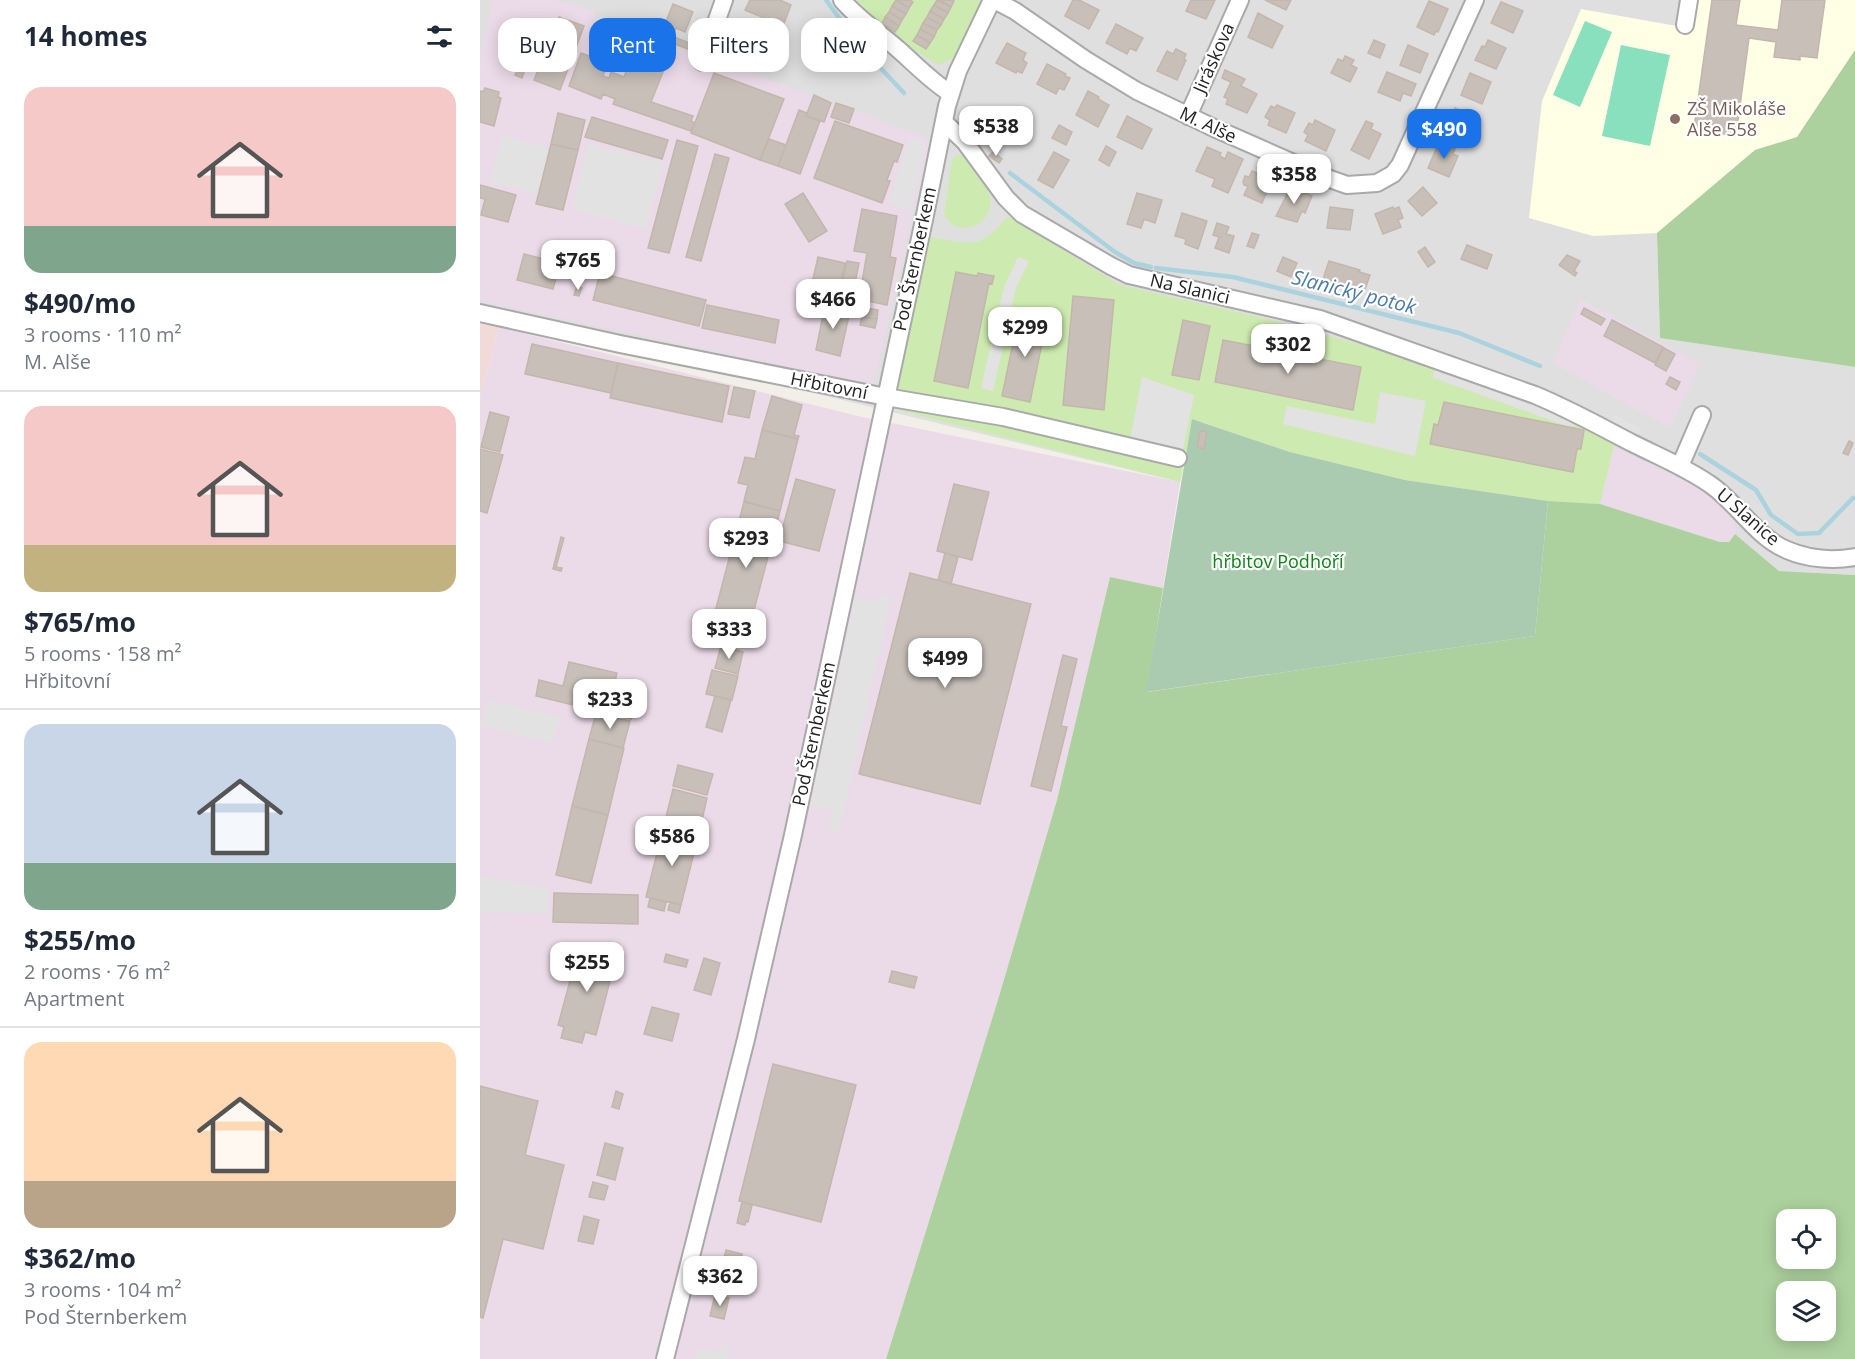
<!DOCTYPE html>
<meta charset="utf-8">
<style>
body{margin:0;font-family:"Open Sans",sans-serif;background:#f6f6f7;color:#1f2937;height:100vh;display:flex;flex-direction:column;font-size:22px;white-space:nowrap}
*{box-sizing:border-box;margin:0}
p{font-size:20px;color:#747a83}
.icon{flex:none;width:33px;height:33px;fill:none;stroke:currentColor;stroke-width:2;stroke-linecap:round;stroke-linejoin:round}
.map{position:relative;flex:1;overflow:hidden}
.details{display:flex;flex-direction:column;background:#fff;width:480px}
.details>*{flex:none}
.banner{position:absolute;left:18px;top:18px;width:570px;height:54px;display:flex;gap:12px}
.buttons{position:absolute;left:1296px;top:1209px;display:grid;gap:12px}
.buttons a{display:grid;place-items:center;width:60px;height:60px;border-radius:12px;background:#fff;box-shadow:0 3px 15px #0003;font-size:30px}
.price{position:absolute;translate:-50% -51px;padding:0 14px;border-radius:12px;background:#fff;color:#222;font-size:20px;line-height:39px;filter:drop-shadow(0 2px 3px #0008)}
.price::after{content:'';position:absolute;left:50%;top:36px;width:18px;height:14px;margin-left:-9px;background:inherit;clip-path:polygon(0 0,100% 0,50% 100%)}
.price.current{background:#1a73e8;color:#fff}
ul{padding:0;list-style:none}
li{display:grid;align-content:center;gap:12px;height:318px;padding:0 24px}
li+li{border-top:2px solid #e0e1e3}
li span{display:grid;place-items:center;height:186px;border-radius:18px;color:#555}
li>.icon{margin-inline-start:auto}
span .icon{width:108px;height:108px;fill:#fffc;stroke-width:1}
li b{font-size:26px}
h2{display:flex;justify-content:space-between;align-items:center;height:72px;padding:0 24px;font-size:26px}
.pill{padding:0 21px;border-radius:18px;background:#fff;box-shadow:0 3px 15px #0003;font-size:21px;line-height:54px}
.pill.current{background:#1a73e8;color:#fff}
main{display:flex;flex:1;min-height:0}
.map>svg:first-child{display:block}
</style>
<main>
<section class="details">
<h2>14 homes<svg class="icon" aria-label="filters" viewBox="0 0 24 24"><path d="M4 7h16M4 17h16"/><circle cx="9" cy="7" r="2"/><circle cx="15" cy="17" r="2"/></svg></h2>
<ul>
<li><span style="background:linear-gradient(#f6c9c9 75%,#7fa58c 0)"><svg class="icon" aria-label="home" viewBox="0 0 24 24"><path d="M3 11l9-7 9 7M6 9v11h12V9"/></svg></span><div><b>$490/mo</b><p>3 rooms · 110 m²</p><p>M. Alše</p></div></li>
<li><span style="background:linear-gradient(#f6c9c9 75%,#c2b280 0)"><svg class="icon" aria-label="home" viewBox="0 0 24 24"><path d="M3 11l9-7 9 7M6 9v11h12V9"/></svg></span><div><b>$765/mo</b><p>5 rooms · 158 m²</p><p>Hřbitovní</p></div></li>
<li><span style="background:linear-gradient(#c9d6e8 75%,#7fa58c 0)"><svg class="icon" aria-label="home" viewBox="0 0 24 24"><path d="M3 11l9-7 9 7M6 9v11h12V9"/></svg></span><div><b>$255/mo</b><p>2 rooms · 76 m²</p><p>Apartment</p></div></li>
<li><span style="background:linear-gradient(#ffd9b3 75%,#b9a48a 0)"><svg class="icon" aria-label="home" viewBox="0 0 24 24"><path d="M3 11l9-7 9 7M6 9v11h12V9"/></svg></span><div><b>$362/mo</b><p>3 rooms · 104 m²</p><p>Pod Šternberkem</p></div></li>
</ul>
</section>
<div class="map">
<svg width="1375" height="1359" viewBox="0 0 1375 1359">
<rect width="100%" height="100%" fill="#f2efe9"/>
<path fill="#e0dfdf" d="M0 0H1375V50L1177 233 1180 338 1375 367V575L1299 571 1255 534 1120 504 1068 501 712 420 700 482 0 312Z"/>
<path fill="#f2dad9" d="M0 324 19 327 0 398Z"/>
<path fill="#ebdbe8" d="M13 0H78L115 11 116 20 183 45 238 60 351 103H356L450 140 393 385 0 301V58Z
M1100 299 1220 364 1190 428 1073 363Z
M19 327 382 417 700 482 683 588 630 577 577 800 517 1003 406 1359H0V398Z
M1133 446 1235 496 1255 516V534L1249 542H1240L1120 504Z"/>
<path fill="#ffffe5" d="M1213 0H1375V50L1317 137 1275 150 1177 233 1113 236 1049 218 1062 101 1101 9 1208 28Z"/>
<path fill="#cdebb0" d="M377 0H503L476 57 459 65 408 35Z
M481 155 486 156C494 168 507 182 510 197 514 218 492 235 473 225 470 223 466 218 464 215L472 160 475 156Z
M528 216 640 285 788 319 955 365 953 378 1090 427 1102 424 1135 441 1120 504 1068 501 925 480 810 452 713 419 700 482 418 410 419 380 450 237C492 244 499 251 528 216Z"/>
<path fill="#add19e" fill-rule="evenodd" d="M1375 50V367L1180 338 1177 233 1275 150 1317 137Z
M1068 501 1120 504 1240 542H1249L1255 534 1299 571 1375 575V1359H406L517 1003 577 800 630 577 683 588 667 692 1055 636ZM1306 1220H1346V1258H1306ZM1306 1292H1346V1330H1306Z"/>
<path fill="#aacbaf" d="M712 419 810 452 925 480 1068 501 1055 636 666 692Z"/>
<path fill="#88e0be" d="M1105 21 1132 32 1100 107 1073 95Z
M1141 45 1190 55 1170 146 1122 136Z"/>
<path fill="#e2e2e2" d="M118 14 185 39 183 45 115 20Z
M22 135 70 148 58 194 10 182Z
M429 137 446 143 430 211 409 203Z
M108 144 183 163 166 229 92 210Z
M538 257 549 261 536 288 513 391 501 388 524 287Z
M957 360 1095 412 1090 427 953 377Z
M662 377 714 395 702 454 650 441Z
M900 392 946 401 935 456 803 424 807 406 895 424Z
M1135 415 1161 429 1153 443 1127 430Z
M400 594 411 597 359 833 349 831 353 811 330 806 375 597 398 602Z
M8 700 80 717 73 743 1 726Z
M0 876 68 889 67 913 0 912Z
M251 1342 247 1359H214L217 1349 237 1351Z"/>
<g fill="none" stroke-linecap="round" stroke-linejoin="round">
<path stroke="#aad3df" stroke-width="4.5" d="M346 0 378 44 424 93
M530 173 635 252 654 263 671 267
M676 268 753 277 979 333 1060 366
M1220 454 1276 490 1291 515 1318 534 1339 533 1373 498H1375"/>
</g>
<path fill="#c7bfb8" stroke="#c4b6ab" stroke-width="1.5" d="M270 0H300L311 5 303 26 265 10Z
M416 0H430L433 2 429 8Z
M416 0 429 8 426 14 412 6Z
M457 0 471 7 468 13 454 5Z
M459 0H472L474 1 471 7Z
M593 0H599L619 10 609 29 585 16Z
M711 0H735L726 19 706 11Z
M785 0H811L806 10Z
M1232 0H1260L1256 25 1298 30 1302 0H1345L1337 58 1320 56V60L1294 57 1296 42 1269 38 1256 136 1231 132 1232 130 1214 128Z
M949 1 968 9 958 32 956 31 954 35 937 27Z
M1021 2 1043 11 1033 33 1011 23Z
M193 4 213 12 205 32 196 28 195 30 187 27V25L185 24Z
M454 5 468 13 464 19 450 11Z
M412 6 426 14 422 20 409 12Z
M450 11 464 19 461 25 447 17Z
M409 12 422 20 419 26 405 17Z
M778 13 803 26 792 48 768 37Z
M79 17 104 26 80 90 54 80Z
M405 17 419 26 415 32 402 24Z
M447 17 461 25 457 30 443 23Z
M443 23 457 30 454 37 440 29Z
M636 24 663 38 656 51 650 48 647 54 626 43Z
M43 27 51 30 43 54 36 52Z
M257 29 278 36 267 67 243 58Z
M440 29 454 37 450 43 437 35Z
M189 35 219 47 218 50 214 49 213 51 187 41Z
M437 35 450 43 446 49 433 41Z
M894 40 905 45 900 58 888 53Z
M1008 40 1026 48 1016 69 995 60 1002 46 1005 47Z
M527 43 546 53 543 60 547 63 542 73 537 71 536 73 516 63Z
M156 45 189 57 171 102 213 116 211 121 215 123 211 131 133 104 135 99 123 94 121 99 89 86 101 53 128 63 123 76 129 78 131 72 144 77Z
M928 45 948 54 940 73 920 65Z
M696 49 706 54 704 59 706 60 697 80 677 71 687 51 693 54Z
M865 56 874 60 871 65 877 68 870 82 851 73 858 59 863 61Z
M40 62 47 64 42 78 35 75Z
M567 64 586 74 585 76 590 78 584 90 579 88 576 94 557 84Z
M745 70 765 79 761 86 777 94 767 113 746 104 748 99 744 97 751 82 742 78Z
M907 72 936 84 931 96 923 93 920 101 898 92Z
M234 73 304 99 280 160 211 133Z
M990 73 1011 82 1002 104 981 95Z
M5 88 19 92 18 97 21 98 14 126 0 122V93L1 91 3 92Z
M608 91 619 97 618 99 629 105 618 127 596 115Z
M334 95 351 103 344 122 326 116Z
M356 103 374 109 369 123 351 117Z
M797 105 815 113 806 133 788 125 790 120 785 117 791 106 795 108Z
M975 108 996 117 985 141 965 132Z
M319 110 327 113 326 116 340 121 320 174 298 166Z
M78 113 105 120 98 150 71 144Z
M647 116 672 129 662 149 637 137Z
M112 117 188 140 182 159 105 137Z
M835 120 855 130 846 151 825 141 828 135 824 132 829 123 833 125Z
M355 121 423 145 417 162 414 161 407 180 410 181 402 203 334 178Z
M886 121 893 124 891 129 901 134 889 159 871 150Z
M579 125 592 132 586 145 572 138Z
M289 139 306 145 298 166 280 160Z
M197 140 218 146 189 253 168 248Z
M71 144 98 150 83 210 56 204Z
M962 144 975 149 973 154 978 156 969 177 948 168 957 147 960 148Z
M626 146 636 152 629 166 619 160Z
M727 147 741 153 740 156 745 159 748 152 763 159 748 193 732 186 735 179 716 171Z
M513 152 522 159 519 163 509 156Z
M574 152 589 160 573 188 558 180Z
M235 154 249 158 221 261 206 257Z
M772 171 792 179 782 203 764 195 768 186 764 185 763 182 765 176 769 177Z
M0 185 36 195 28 222 1 215 5 199 0 198Z
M811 187 832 196 825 213 822 211 817 222 796 216Z
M943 187 957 203 942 216 928 201Z
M323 193 347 231 329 242 305 204Z
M657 193 682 200 675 223 664 219 661 228 647 224Z
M850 207 873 210 870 230 847 228Z
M913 207 914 209 919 207 923 218 918 220 921 227 903 234 895 214Z
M382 209 417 216 410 257 416 258 407 305 379 299 387 253 374 251Z
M702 213 727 221 718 249 705 244 706 239 695 236Z
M737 223 749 227 746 234 754 236 749 253 735 248 739 237 733 235Z
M772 233 779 235 774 248 767 246Z
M987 245 1012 255 1007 269 981 259Z
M945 247 955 262 948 267 938 252Z
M44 254 80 263 73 289 37 280Z
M1087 255 1100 261 1094 271 1097 273 1095 276 1079 265Z
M338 257 365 263 356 306 328 301Z
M803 257 817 263 811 277 797 271Z
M367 261 379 263 371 303 358 301Z
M849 261 880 270 879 272 890 275 884 292 843 279Z
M476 272 497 276 498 273 514 276 512 284 509 283 488 388 454 381Z
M120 273 226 300 219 326 113 300Z
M97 286 102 288 99 296 94 295Z
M593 296 634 300 624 410 583 405Z
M227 305 299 320 295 343 222 328Z
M345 305 370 311 360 356 336 350Z
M384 308 398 310 397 319 382 317Z
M1104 308 1125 319 1121 325 1101 314Z
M539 314 567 319 550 402 522 396Z
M382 317 397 319 395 328 380 325Z
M703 320 730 326 719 380 692 375Z
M1132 320 1183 347 1175 363 1124 336Z
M743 340 881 367 873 410 735 382Z
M52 344 138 363 131 393 45 374Z
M1184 348 1195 354 1186 371 1175 365Z
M138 363 249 386 242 422 130 398Z
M1190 377 1200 382 1196 390 1186 384Z
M254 387 275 391 269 418 248 414Z
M292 396 322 405 314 435 319 436 318 439 282 430Z
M964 402 1104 430 1101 449H1097L1093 472 950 444 954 424 958 425Z
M10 412 29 417 20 452 1 447Z
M282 430 318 439 300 511 264 501 268 485 258 483 265 457 275 459Z
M720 431 727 432 724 449 717 447Z
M1369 441 1373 443 1368 455 1363 453Z
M0 449 23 455 7 513 0 511Z
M316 479 355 490 339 551 299 541Z
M474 484 509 492 492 560 457 551Z
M264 502 300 511 267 637 231 627Z
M81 537 84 538 76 567 82 568 81 571 73 569Z
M465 553 478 557 471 584 458 580Z
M430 573 551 604 500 804 379 774Z
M241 646 263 652 258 674 235 668Z
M583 655 597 659 581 726 587 727 571 791 551 786Z
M89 662 137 673 131 698 154 704 151 719 56 696 59 680 83 686Z
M232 670 258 676 252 700 226 694Z
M235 696 251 700 242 732 226 727Z
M116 713 150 721 143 748 109 739Z
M109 739 144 748 128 815 92 806Z
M198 765 233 774 227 795 193 786Z
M193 789 227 798 218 837 183 829Z
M92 806 128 815 111 883 76 875Z
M183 829 218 837 201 905 166 897Z
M74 893 158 895V924L73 922Z
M170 898 186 902 184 911 168 907Z
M190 902 201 905 199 913 188 910Z
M100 944 137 954 116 1035 105 1032 102 1043 81 1038 84 1027 78 1025Z
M186 954 208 960 206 967 184 962Z
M224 958 240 963 231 995 214 990Z
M412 971 437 977 434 988 409 982Z
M172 1007 199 1014 192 1041 164 1034Z
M293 1064 376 1085 341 1222 259 1201Z
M0 1086 58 1101 45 1155 84 1165 63 1249 23 1239 3 1318 0 1317Z
M136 1091 143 1094 139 1109 132 1107Z
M125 1143 143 1148 135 1180 117 1175Z
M113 1182 128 1186 124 1200 109 1197Z
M262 1202 272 1205 268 1222 266 1221 265 1225 257 1223Z
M104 1216 119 1220 113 1244 98 1241Z
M246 1250 262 1254 257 1274 241 1270Z
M235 1295 249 1298 244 1319 230 1316Z"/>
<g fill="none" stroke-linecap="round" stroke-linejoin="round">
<g stroke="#a9a9a9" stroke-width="20">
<path id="minor" d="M362 0C379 20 400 33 419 50 436 65 451 81 470 93
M514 0 535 11 606 60 657 91 734 128 850 179 867 185 897 183 913 174 920 165 995 0
M1205 25 1209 0
M222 62 244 0
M708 116 760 0
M464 122 485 142 526 198 542 214 631 266 649 275 840 319 1055 395C1089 409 1121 427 1154 444 1180 457 1207 468 1231 485 1258 504 1276 537 1307 550 1328 559 1353 561 1375 557
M0 313 140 344 406 397 523 417 698 458
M1200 466 1222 415
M185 1359 266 1039 313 835 445 215 467 106 478 71 512 0"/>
</g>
<use href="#minor" stroke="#fff" stroke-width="16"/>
</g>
<circle fill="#8d6e63" stroke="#fff" stroke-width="2" cx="1195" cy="119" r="6"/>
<g text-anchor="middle" stroke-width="4.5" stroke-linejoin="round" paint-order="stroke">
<g font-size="18" fill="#222" stroke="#fff">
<text transform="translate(734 58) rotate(-66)" y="6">Jiráskova</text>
<text transform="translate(728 125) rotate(25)" y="6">M. Alše</text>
<text transform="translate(435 259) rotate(-78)" y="6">Pod Šternberkem</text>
<text transform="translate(710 289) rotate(13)" y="6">Na Slanici</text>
<text transform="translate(349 386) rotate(11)" y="6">Hřbitovní</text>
<text transform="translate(1268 517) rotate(41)" y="6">U Slanice</text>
<text transform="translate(334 734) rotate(-78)" y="6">Pod Šternberkem</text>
</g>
<g font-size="18" fill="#785e54" stroke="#fff" text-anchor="start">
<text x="1207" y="115">ZŠ Mikoláše<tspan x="1207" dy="21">Alše 558</tspan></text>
</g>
<g font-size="18" fill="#0c8416" stroke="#fff">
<text x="798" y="568">hřbitov Podhoří</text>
</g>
<g font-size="20" font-style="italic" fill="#4a7aab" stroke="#fff">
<text transform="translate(874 292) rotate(14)" y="7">Slanický potok</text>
</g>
</g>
</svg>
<div class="buttons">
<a><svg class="icon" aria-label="locate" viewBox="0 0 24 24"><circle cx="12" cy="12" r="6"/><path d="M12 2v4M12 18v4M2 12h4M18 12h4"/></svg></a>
<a><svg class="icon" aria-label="layers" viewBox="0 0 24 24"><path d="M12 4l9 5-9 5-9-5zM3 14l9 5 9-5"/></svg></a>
</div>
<b class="price" style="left:516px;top:157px">$538</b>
<b class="price current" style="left:964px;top:160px">$490</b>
<b class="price" style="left:814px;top:205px">$358</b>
<b class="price" style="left:98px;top:291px">$765</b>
<b class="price" style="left:353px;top:330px">$466</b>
<b class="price" style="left:545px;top:358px">$299</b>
<b class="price" style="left:808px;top:375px">$302</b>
<b class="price" style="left:266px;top:569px">$293</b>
<b class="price" style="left:249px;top:660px">$333</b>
<b class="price" style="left:465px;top:689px">$499</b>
<b class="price" style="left:130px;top:730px">$233</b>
<b class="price" style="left:192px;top:867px">$586</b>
<b class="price" style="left:107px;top:993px">$255</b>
<b class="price" style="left:240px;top:1307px">$362</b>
<div class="banner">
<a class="pill">Buy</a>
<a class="pill current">Rent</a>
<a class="pill">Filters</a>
<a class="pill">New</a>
</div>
</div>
</main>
